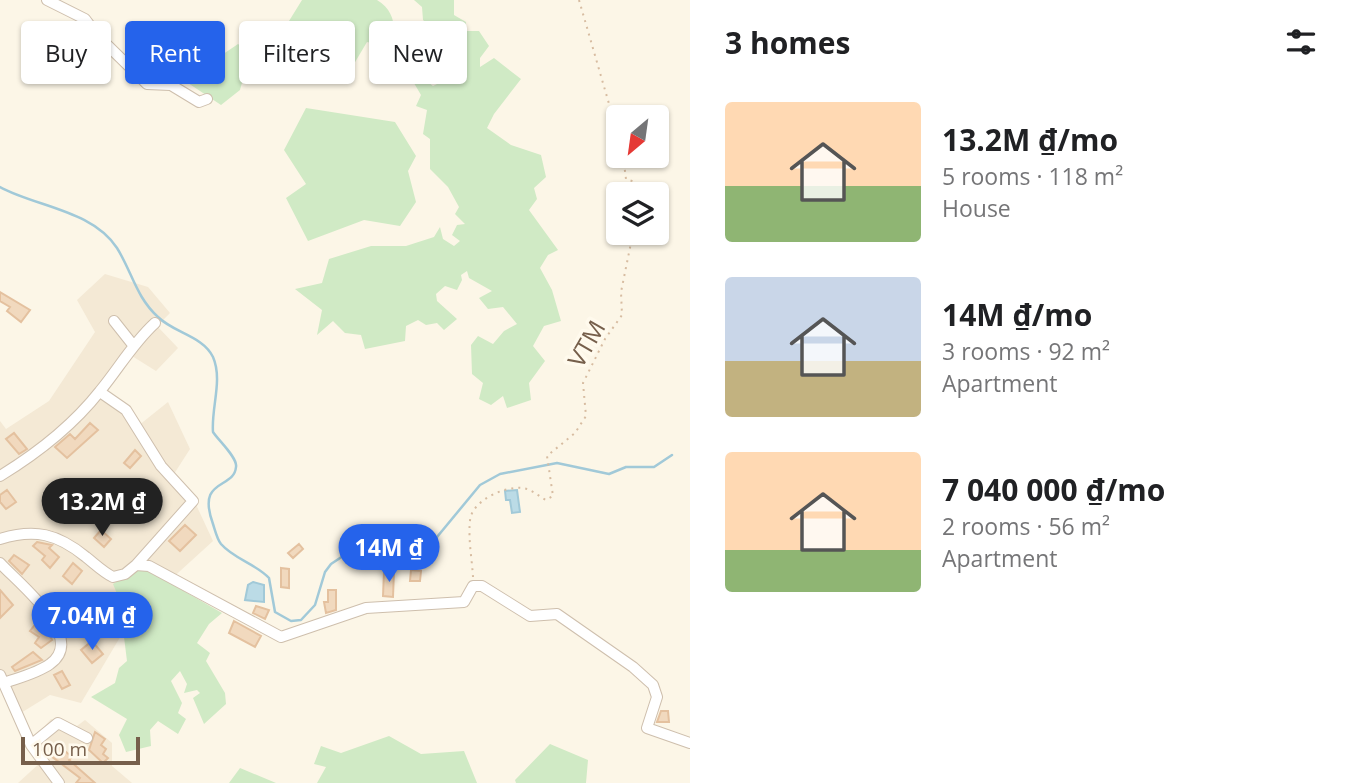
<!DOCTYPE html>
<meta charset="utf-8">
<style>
body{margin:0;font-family:"Open Sans",sans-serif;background:#f2f2f2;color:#202124;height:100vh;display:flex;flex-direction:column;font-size:26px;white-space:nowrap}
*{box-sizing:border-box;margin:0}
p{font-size:23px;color:#757577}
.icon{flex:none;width:38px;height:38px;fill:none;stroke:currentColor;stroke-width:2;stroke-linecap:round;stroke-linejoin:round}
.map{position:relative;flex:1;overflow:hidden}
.panel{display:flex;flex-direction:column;background:#fff;width:665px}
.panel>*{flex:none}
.guide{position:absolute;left:21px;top:21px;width:564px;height:63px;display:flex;gap:14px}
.needle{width:46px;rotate:209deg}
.tools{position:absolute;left:606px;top:105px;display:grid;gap:14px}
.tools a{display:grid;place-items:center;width:63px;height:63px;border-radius:7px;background:#fff;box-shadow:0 2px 5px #0004;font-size:35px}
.scale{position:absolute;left:21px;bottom:18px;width:119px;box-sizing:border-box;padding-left:7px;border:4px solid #765f4b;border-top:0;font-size:19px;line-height:24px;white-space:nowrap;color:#765f4b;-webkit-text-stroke:5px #fffaed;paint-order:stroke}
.price{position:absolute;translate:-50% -60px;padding:0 16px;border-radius:24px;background:#2563eb;color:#fff;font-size:23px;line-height:46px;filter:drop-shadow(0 2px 4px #0008)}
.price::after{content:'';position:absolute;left:50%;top:42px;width:21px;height:16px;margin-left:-10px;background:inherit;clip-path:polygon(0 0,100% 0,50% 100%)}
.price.active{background:#222;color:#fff}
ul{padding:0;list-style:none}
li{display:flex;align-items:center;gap:21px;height:175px;padding:0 35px}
li span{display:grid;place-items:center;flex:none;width:196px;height:140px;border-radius:7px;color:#555}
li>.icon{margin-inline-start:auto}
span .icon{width:84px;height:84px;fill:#fffc;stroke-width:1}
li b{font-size:30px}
h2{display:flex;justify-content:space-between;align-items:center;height:84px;padding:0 35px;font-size:30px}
.pill{padding:0 24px;border-radius:7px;background:#fff;box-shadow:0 2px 5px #0004;font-size:24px;line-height:63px}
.pill.active{background:#2563eb;color:#fff}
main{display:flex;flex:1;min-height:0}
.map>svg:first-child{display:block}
</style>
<main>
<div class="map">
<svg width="690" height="783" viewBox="0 0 690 783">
<rect width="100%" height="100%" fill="#fcf6e7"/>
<path fill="#f4e9d5" d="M105 274 148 287 170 313 157 326 178 348 156 371 124 351 101 390 138 426 168 402 190 449 172 477 192 496 213 541 135 612 81 703 50 695 16 716 0 686V421L6 429 49 401 95 332 77 300Z
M51 719 77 726 85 720 112 743V766L132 783H18L41 762 28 745Z"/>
<path fill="#d0eac5" d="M302 0H377C391 8 395 21 394 36L380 45 367 42 348 74 308 59 289 21Z
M414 0H454V15L466 22 465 31H479L489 46 480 58V67L494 58 521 79 494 114 487 128 511 145 541 155 546 177 534 188 537 199 529 210 558 250 548 255 540 268 552 290 561 321 544 326 533 346 545 361 529 383 531 400 507 408 503 396 491 405 479 399 483 383 472 374 471 345 478 336 493 344 504 331 517 324 503 307 488 309 479 298 492 291 469 278 467 271 461 275 462 280 457 290 445 286 436 294 437 301 457 319 444 330 437 323 426 325 418 320 406 326 405 341 365 349 361 335 345 333 333 321 317 335 322 310 295 289 322 283 329 259 371 246H406L434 237 440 227 443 239 454 246 460 241 452 235 457 225 465 224 455 214 459 207 448 187 430 169V139L423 134 427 110 416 106 421 95 411 78 414 71 433 86 437 84 434 65 449 54V41L439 29 434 30 423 20 422 7Z
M238 44 250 53 240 90 221 105 176 75 191 55 204 51 216 59Z
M306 108 395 122 416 156 408 171 416 202 400 226 364 220 308 241 286 198 306 184 284 150Z
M136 570 149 571 222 613 209 624 197 643 210 653 206 661 225 693 226 704 204 724 193 698 200 693 197 690 184 693 187 684 180 671 171 681 182 703 178 713 186 719 178 734 158 721 150 730 151 746 126 752 119 735 127 719 91 697 115 683 119 668 127 661 124 637 137 622 124 611 113 584Z
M389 736 421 754 464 751 477 783H317L326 767 314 764 321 746 341 753Z
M550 744 588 760 586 783H516L515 780Z
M240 768 276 783H229Z"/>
<path fill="#bbdbe6" stroke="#a1c9d8" stroke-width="2" d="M517 490 520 512 512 513 510 500H506L505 491Z
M253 582 264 585V602L245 600 248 585Z"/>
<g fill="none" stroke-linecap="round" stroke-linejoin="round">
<path stroke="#a1c9d8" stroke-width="2.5" d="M0 187C37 207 92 210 117 248 132 272 136 297 158 317 174 333 203 336 213 357 223 380 211 408 213 432 218 440 238 458 236 467 234 490 196 477 213 524 215 530 217 539 221 544 234 559 256 564 269 578L275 612 291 621 301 620 315 605 325 572 331 564 367 540 437 537 480 485 500 474 557 463 609 474 626 467H654L672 455"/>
</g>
<path fill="#f1d9be" stroke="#e4c19f" stroke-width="2" d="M0 292 30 310 21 322 7 311 10 307 0 301Z
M90 423 98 430 67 458 55 447 70 434 75 439Z
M14 433 27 449 19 454 6 439Z
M135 450 141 456 130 468 124 463Z
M7 490 16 502 6 509 0 502V495Z
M185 525 196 535 180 551 169 541Z
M101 530 111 539 104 547 94 538Z
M37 542 52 545 49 548 59 557 50 568 42 560 45 556 33 546Z
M299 544 303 549 293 558 288 553Z
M14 555 29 565 22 574 9 561Z
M73 563 82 571 72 584 63 576Z
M281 568 289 569V588L281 587Z
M411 570 421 571 420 581H410Z
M384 571H394L393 597 383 596Z
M0 590 13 605 0 618Z
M328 590H336V610L326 613 324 602H328Z
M94 602 98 610 116 606 118 613 102 617 105 621 85 633 77 621 91 613 87 606Z
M256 606 269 610 265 619 253 613Z
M41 617 52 640 41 648 35 643 39 637 30 631Z
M234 621 261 636 255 647 229 633Z
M92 641 103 654 92 663 81 650Z
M33 652 42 660 15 671 12 667Z
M62 671 70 685 62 689 54 675Z
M661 711H668L669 722H657Z
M95 732 105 739 101 745 106 749 103 754 108 758 103 763 89 750Z
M59 746 72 757 69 760 95 783H76L80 778 51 756Z"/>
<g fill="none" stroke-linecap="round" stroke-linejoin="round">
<g stroke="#cebfad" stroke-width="12">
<path id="minor" d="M47 0 85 19 97 35 147 84 171 85 199 102 207 99
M114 321 133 345
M100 392 126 410 161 466 193 501 136 565
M0 476C36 454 74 424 100 391 119 368 133 343 155 323
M0 539C35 528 58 534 86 557 95 564 103 572 113 577L125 574 136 565 149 566 281 637 366 608 464 602 473 586H482L530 616 557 614 633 667 653 685 657 697 647 728 690 743
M0 563C18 583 88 637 50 664 38 673 18 678 4 683
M0 675 31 745 59 783
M31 745 58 723 87 738"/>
</g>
<path stroke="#d7bca1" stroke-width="2" stroke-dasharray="2 5" stroke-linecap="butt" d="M579 0 618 135
M623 156 626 179 635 182 634 194
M473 577C472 559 468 539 470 521 471 501 504 486 522 488 532 489 538 496 546 500L553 496 547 456 575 433 586 416 583 383 605 339 622 315 621 292 633 233"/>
<use href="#minor" stroke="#fff" stroke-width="10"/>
</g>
<g text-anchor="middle" stroke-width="7" stroke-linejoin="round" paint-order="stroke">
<g font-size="24" fill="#765f4b" stroke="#fffaed">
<text transform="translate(587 344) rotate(-60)" y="8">VTM</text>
</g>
</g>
</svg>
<div class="tools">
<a><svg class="needle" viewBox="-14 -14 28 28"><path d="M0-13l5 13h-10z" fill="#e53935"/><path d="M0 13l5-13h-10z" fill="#757577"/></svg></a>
<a><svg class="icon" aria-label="layers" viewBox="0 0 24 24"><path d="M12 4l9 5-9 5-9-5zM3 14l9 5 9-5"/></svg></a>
</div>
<div class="scale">100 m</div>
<b class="price active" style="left:102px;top:538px">13.2M ₫</b>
<b class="price" style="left:389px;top:584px">14M ₫</b>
<b class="price" style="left:92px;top:652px">7.04M ₫</b>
<div class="guide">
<a class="pill">Buy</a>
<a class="pill active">Rent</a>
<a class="pill">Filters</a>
<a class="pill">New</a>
</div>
</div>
<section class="panel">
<h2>3 homes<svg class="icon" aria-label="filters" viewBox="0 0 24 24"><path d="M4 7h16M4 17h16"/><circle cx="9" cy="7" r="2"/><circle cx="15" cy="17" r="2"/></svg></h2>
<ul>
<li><span style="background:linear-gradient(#ffd9b3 60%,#8fb573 0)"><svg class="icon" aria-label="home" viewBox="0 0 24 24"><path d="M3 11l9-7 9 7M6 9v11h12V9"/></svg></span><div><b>13.2M ₫/mo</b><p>5 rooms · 118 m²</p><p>House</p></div></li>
<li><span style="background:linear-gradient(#c9d6e8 60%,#c2b280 0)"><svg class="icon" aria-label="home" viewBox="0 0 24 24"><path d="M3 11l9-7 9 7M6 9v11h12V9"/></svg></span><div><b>14M ₫/mo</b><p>3 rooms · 92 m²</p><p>Apartment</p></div></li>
<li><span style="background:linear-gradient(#ffd9b3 70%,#8fb573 0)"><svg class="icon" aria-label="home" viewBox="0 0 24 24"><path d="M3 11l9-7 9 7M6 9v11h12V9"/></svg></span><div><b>7 040 000 ₫/mo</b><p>2 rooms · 56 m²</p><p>Apartment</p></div></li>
</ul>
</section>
</main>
